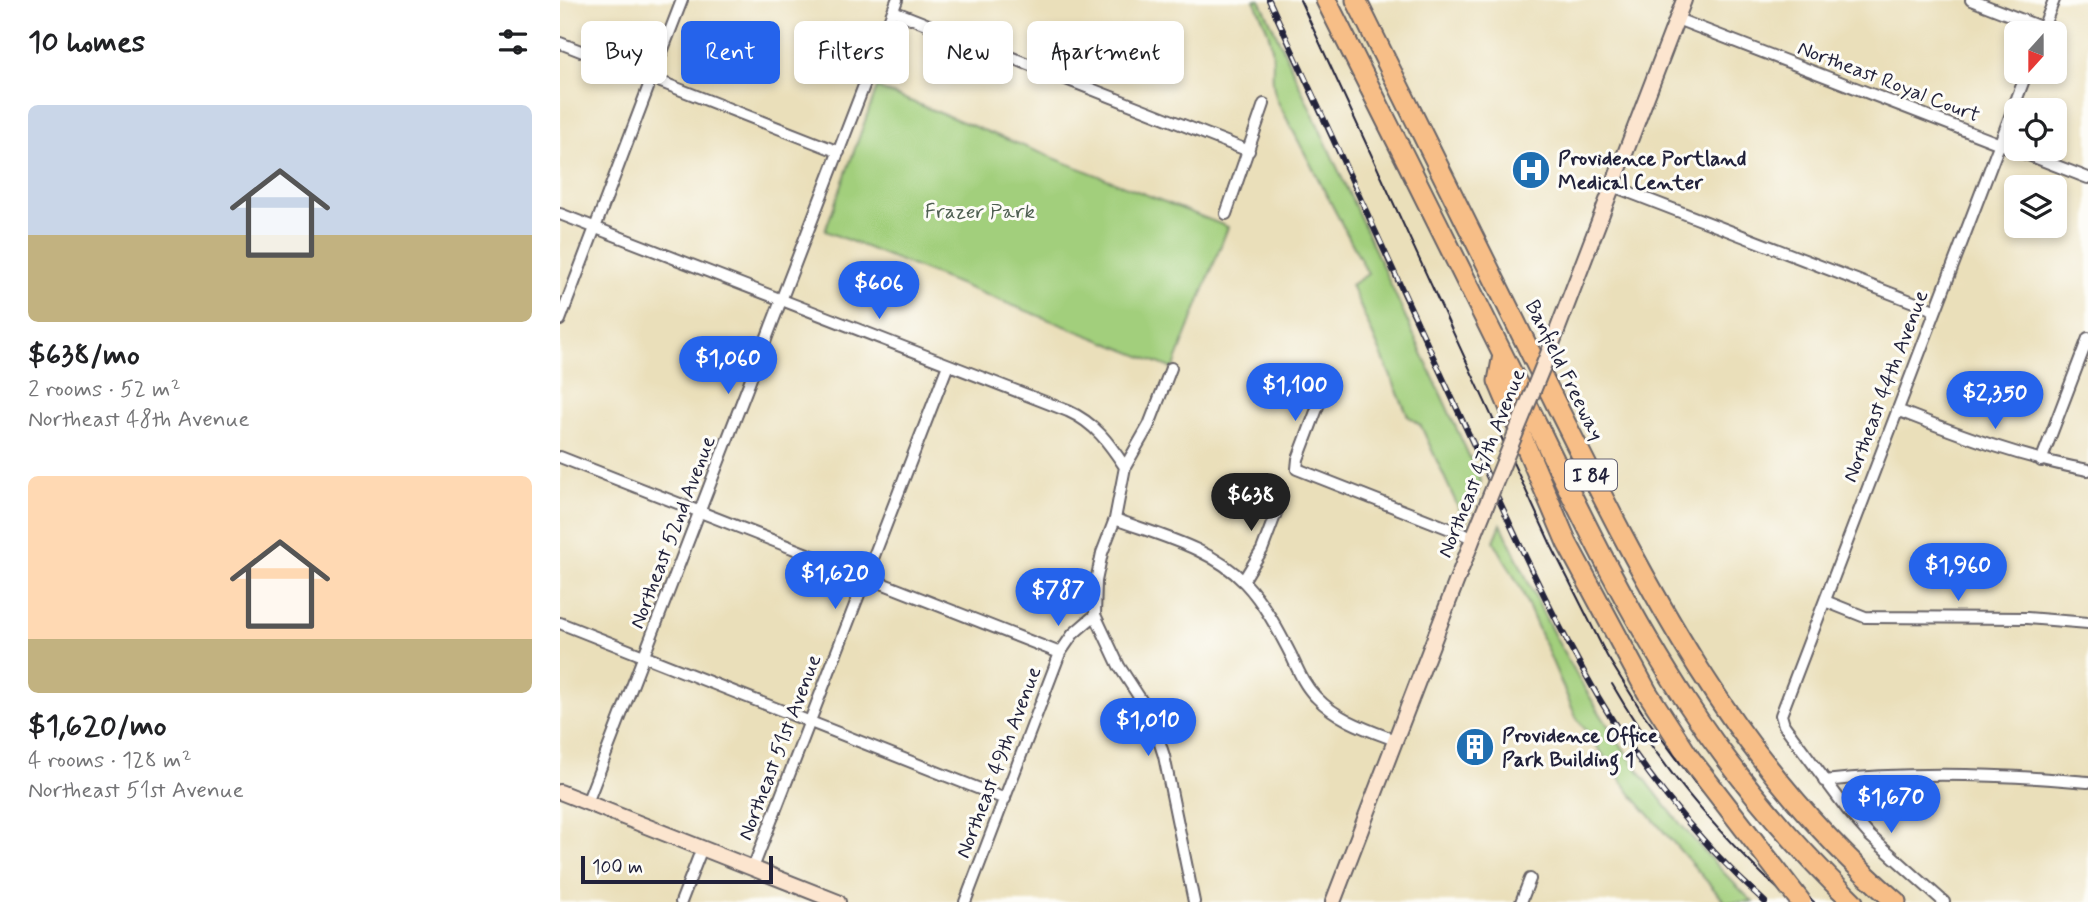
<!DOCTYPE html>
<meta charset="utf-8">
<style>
body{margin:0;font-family:Mynerve,sans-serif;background:#f2f2f2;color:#202124;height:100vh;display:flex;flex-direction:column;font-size:26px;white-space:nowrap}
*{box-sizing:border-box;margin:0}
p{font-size:23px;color:#757577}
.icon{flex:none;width:38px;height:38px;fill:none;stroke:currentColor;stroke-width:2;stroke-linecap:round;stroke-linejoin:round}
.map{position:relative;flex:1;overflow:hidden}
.panel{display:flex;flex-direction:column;background:#fff;width:560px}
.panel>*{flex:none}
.top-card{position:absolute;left:21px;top:21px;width:665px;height:63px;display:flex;gap:14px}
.needle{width:46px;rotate:201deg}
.tools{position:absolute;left:1444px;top:21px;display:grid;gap:14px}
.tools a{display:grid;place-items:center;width:63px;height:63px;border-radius:10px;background:#fff;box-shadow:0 4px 10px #0003;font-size:35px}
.scale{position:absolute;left:21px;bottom:18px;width:192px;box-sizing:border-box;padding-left:7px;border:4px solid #22223b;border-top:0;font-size:19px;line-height:24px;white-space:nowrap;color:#22223b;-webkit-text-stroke:5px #fdfcf7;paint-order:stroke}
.price{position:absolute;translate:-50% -60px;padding:0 16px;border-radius:24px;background:#2563eb;color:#fff;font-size:23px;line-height:46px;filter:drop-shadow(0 2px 4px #0008)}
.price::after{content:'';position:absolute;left:50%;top:42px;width:21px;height:16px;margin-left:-10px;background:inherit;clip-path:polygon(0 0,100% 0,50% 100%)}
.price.on{background:#222;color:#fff}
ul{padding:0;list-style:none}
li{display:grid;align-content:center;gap:14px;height:371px;padding:0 28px}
li span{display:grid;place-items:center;height:217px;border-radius:10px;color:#555}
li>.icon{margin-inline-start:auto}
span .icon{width:126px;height:126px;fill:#fffc;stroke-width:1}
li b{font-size:30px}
h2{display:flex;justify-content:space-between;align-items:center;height:84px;padding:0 28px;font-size:30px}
.chip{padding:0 24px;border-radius:10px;background:#fff;box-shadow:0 4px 10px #0003;font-size:24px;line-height:63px}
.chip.on{background:#2563eb;color:#fff}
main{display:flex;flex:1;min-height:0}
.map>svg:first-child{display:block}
</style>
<main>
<section class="panel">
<h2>10 homes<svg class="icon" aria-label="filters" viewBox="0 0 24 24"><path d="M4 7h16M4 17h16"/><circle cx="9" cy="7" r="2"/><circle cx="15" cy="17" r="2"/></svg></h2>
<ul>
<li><span style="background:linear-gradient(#c9d6e8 60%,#c2b280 0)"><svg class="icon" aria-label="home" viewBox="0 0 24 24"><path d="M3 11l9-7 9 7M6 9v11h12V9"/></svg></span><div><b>$638/mo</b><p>2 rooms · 52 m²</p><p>Northeast 48th Avenue</p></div></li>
<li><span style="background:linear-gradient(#ffd9b3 75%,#c2b280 0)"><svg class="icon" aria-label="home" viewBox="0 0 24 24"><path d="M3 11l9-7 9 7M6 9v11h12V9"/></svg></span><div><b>$1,620/mo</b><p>4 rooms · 128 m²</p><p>Northeast 51st Avenue</p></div></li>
</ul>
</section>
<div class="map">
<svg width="1528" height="902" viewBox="0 0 1528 902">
<rect width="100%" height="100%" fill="#fdfcf7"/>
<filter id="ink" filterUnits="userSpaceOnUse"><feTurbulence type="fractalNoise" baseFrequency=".0143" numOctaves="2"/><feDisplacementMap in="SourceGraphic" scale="14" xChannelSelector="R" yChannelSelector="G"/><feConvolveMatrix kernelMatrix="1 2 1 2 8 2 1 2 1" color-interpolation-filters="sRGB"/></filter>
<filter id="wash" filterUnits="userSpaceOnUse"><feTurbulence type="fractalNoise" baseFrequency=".00686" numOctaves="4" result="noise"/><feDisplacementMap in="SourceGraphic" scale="28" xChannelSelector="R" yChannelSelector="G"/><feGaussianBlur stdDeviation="1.57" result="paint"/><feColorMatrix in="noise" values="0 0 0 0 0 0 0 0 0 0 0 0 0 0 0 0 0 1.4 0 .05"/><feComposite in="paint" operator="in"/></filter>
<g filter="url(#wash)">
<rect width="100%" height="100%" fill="#eadfba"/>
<path fill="#a2cf7c" stroke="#62785c" stroke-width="2" d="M694 0H700L712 25 921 482 906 521 903 518 861 426 848 416 791 285 808 274 717 100C709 78 715 69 712 49 710 32 701 15 694 0Z
M317 88 668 227 613 369 265 231Z
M941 524C960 564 978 605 999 644 1051 739 1114 826 1193 902H1165L1071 794 1016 717 961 589 934 541Z"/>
</g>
<g filter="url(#ink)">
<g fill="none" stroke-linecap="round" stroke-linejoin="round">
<g stroke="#686467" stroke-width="14">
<path id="street" d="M1411 0 1483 28
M333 11 689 151
M1117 19 1528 178
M1481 33 1494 0
M0 43 82 75
M95 70 122 0
M101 82 279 152
M1053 186 1374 310
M0 214 508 411C535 423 549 443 565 467
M666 214 704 104
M0 320 88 88
M766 385 738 459 737 469 913 538
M1337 410C1400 435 1462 458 1528 470
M0 457 500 653
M1481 461 1528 338
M555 519C598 535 652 548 685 583 704 603 718 630 731 655 738 670 744 685 756 697 778 720 806 729 835 740
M683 581 702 550 722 497
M1265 601 1305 617 1467 618 1528 623
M535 615 559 666 583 703 595 728 604 756 634 902
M0 623 445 799
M1264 781C1352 771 1441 774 1528 782
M27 803 337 0
M193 868 388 365
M121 902 142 848
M405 902 500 653 513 634 535 615 536 581 542 553 555 519 565 467 589 425 611 368
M961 902 970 879
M1384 902 1310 836 1289 812 1224 725 1221 715 1467 72"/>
</g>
<g stroke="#686467" stroke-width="18">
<path id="secondary" d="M990 349 1124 0
M0 792 278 902
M773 902 915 533"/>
</g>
<g stroke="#686467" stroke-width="23">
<path id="highway" d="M766 0C828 124 891 249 952 373 1007 485 1059 600 1128 704 1175 776 1231 842 1293 902
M796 0C859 127 922 254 985 382 1081 575 1169 759 1336 902
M943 355 938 381 1007 543 1087 692 1129 757"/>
</g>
<use href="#street" stroke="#fff" stroke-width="10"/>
<use href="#secondary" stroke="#fce5cf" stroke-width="14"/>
<use href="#highway" stroke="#f7be87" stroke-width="19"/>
<path stroke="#22223b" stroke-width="2" d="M740 0 991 545 1047 656 1082 712 1134 782 1208 861 1254 902
M1052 684C1099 766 1162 839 1232 902"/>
<g stroke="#22223b" stroke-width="6">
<path id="rail" d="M709 0C773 137 836 275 899 413 939 499 977 587 1023 670 1069 755 1133 837 1205 902"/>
</g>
<use href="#rail" stroke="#fdfcf7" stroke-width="3.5" stroke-dasharray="10" stroke-linecap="butt"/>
<g stroke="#686467" stroke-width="18" stroke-linecap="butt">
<path id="secondary-bridge" d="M915 533 990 349"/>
</g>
<g stroke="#686467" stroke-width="23" stroke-linecap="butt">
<path id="highway-bridge" d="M1129 757 1241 902"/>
</g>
<use href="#secondary-bridge" stroke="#fce5cf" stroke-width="14"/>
<use href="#highway-bridge" stroke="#f7be87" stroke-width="19"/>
</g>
</g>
<defs>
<g id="hospital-disc" transform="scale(2.0125)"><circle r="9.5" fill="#1f6fb2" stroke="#fdfcf7"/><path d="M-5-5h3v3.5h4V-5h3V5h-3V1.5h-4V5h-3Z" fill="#fff"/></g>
<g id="building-disc" transform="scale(2.0125)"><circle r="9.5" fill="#1f6fb2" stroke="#fdfcf7"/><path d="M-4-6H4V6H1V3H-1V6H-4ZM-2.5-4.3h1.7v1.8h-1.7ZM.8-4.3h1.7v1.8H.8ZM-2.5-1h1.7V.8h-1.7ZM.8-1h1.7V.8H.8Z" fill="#fff"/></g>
</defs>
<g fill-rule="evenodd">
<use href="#hospital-disc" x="971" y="170"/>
<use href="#building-disc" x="915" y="747"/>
</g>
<g text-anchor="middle" stroke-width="6" stroke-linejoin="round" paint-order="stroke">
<rect fill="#fdfcf7" stroke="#646373" stroke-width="2" x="1005" y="459.5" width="52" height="31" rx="5"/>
<g font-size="19" font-weight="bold" fill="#22223b">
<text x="1031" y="482">I 84</text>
</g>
<g font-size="21" fill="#22223b" stroke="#fdfcf7">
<text transform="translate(1329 81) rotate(21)" y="7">Northeast Royal Court</text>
<text transform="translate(1005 370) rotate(64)" y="7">Banfield Freeway</text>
<text transform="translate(1325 386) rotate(-69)" y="7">Northeast 44th Avenue</text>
<text transform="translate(921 463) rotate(-68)" y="7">Northeast 47th Avenue</text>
<text transform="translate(112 532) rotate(-69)" y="7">Northeast 52nd Avenue</text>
<text transform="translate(219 747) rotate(-69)" y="7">Northeast 51st Avenue</text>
<text transform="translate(438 762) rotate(-69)" y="7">Northeast 49th Avenue</text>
</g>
<g font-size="21" font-weight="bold" fill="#22223b" stroke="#fdfcf7" text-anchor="start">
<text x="998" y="165">Providence Portland<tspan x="998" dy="24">Medical Center</tspan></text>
<text x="942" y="742">Providence Office<tspan x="942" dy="24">Park Building 1</tspan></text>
</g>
<g font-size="21" fill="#4f5f52" stroke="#fdfcf7">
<text x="420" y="218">Frazer Park</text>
</g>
</g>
</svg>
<div class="tools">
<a><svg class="needle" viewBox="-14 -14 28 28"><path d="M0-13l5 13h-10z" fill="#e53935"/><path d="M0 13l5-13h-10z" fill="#757577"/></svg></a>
<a><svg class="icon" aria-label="locate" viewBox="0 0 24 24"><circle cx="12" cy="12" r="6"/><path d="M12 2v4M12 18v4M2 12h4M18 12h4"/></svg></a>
<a><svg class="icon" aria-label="layers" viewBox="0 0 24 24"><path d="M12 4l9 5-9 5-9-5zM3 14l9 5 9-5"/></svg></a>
</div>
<div class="scale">100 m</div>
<b class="price" style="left:319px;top:321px">$606</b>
<b class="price" style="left:168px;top:396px">$1,060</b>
<b class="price" style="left:735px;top:423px">$1,100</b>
<b class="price" style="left:1435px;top:431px">$2,350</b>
<b class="price on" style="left:691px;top:533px">$638</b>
<b class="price" style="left:1398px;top:603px">$1,960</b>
<b class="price" style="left:275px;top:611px">$1,620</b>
<b class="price" style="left:498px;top:628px">$787</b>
<b class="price" style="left:588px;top:758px">$1,010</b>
<b class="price" style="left:1331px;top:835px">$1,670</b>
<div class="top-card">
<a class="chip">Buy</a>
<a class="chip on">Rent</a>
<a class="chip">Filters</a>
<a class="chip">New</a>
<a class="chip">Apartment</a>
</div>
</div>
</main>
